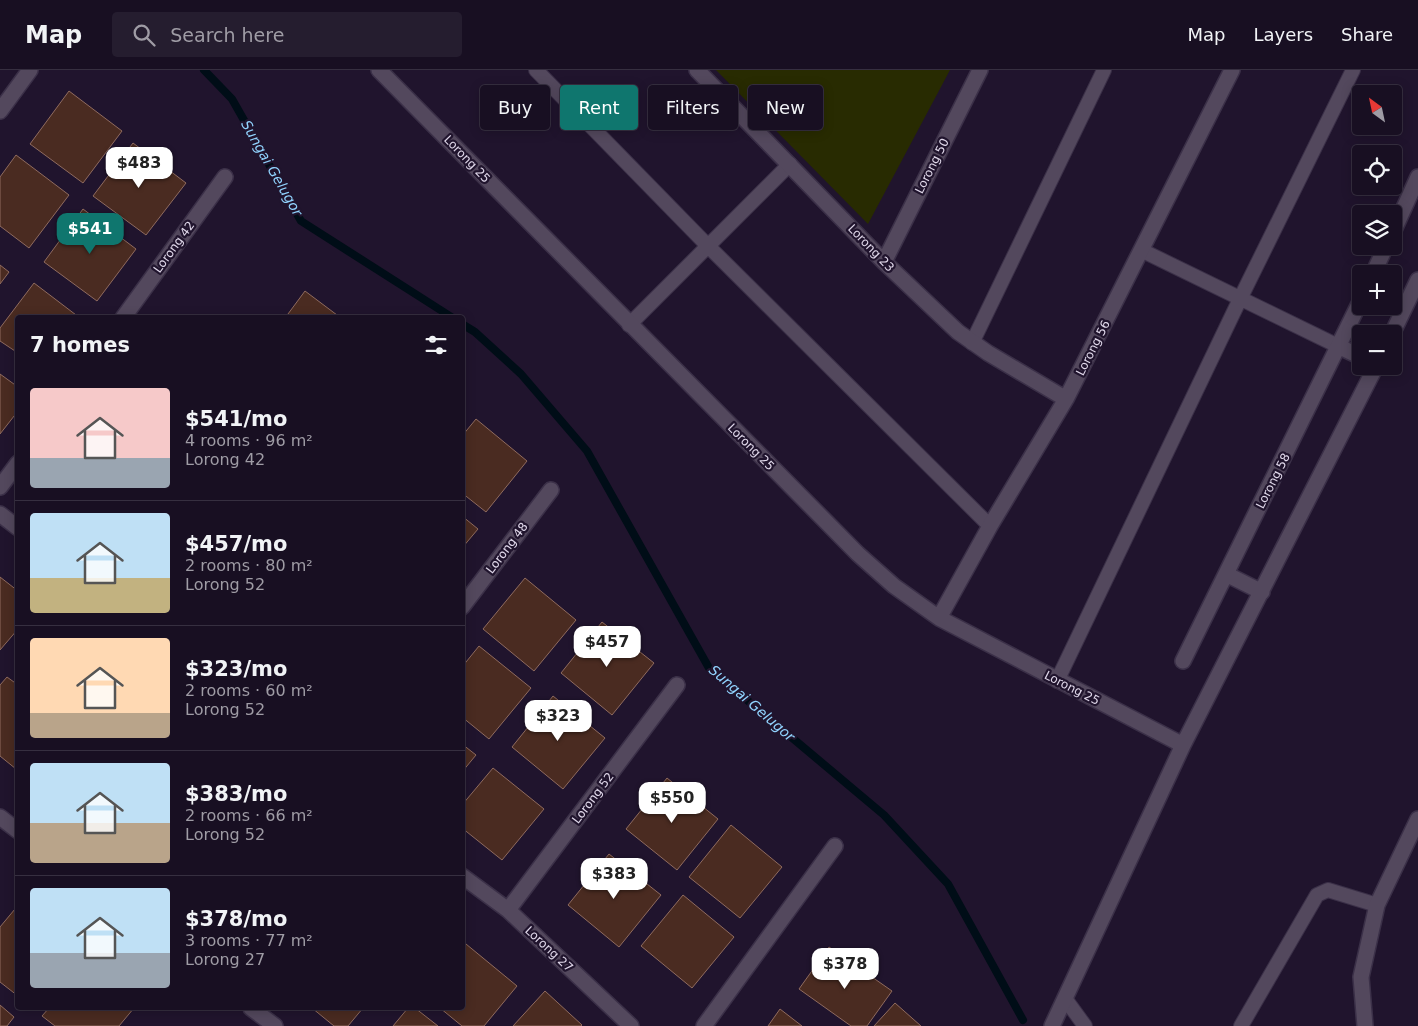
<!DOCTYPE html>
<meta charset="utf-8">
<style>
body{margin:0;font-family:"DejaVu Sans",sans-serif;background:#251d2f;color:#f1f3f6;height:100vh;display:flex;flex-direction:column;font-size:19px;white-space:nowrap}
*{box-sizing:border-box;margin:0}
p{font-size:16px;color:#9f9ca5}
.icon{flex:none;width:28px;height:28px;fill:none;stroke:currentColor;stroke-width:2;stroke-linecap:round;stroke-linejoin:round}
.map{position:relative;flex:1;overflow:hidden}
.side{position:absolute;left:15px;top:245px;width:450px;height:695px;display:flex;flex-direction:column;background:#180f22;border-radius:5px;box-shadow:0 2px 12px #0003,0 0 0 1px #362f40}
.side>*{flex:none}
.guide{position:absolute;left:480px;top:15px;width:475px;height:45px;display:flex;gap:10px}
.needle{width:32px;rotate:327deg}
.fabs{position:absolute;left:1352px;top:15px;display:grid;gap:10px}
.fabs a{display:grid;place-items:center;width:50px;height:50px;border-radius:5px;background:#180f22;box-shadow:0 2px 12px #0003,0 0 0 1px #362f40;font-size:25px}
.price{position:absolute;translate:-50% -42px;padding:0 11px;border-radius:10px;background:#fff;color:#222;font-size:16px;line-height:32px;filter:drop-shadow(0 1px 2px #0008)}
.price::after{content:'';position:absolute;left:50%;top:30px;width:15px;height:11px;margin-left:-8px;background:inherit;clip-path:polygon(0 0,100% 0,50% 100%)}
.price.selected{background:#0f766e;color:#fff}
ul{padding:0;list-style:none}
li{display:flex;align-items:center;gap:15px;height:125px;padding:0 15px}
li+li{border-top:1px solid #362f40}
li span{display:grid;place-items:center;flex:none;width:140px;height:100px;border-radius:5px;color:#555}
li>.icon{margin-inline-start:auto}
span .icon{width:60px;height:60px;fill:#fffc;stroke-width:1}
li b{font-size:21px}
h2{display:flex;justify-content:space-between;align-items:center;height:60px;padding:0 15px;font-size:21px}
.chip{padding:0 18px;border-radius:5px;background:#180f22;box-shadow:0 2px 12px #0003,0 0 0 1px #362f40;font-size:18px;line-height:45px}
.chip.selected{background:#0f766e;color:#fff}
header{display:flex;align-items:center;gap:30px;box-sizing:border-box;height:70px;padding:0 25px;background:#180f22;border-bottom:1px solid #362f40}
header strong{font-size:24px}
nav{display:flex;gap:28px;margin-inline-start:auto;font-size:18px}
.search{width:350px;height:45px;background:#251d2f;display:flex;align-items:center;gap:12px;box-sizing:border-box;padding:0 18px;border-radius:5px;color:#9f9ca5;font-size:19px}
.map>svg:first-child{display:block}
</style>
<header>
<strong>Map</strong>
<div class="search"><svg class="icon" aria-label="search" viewBox="0 0 24 24"><circle cx="10" cy="10" r="6"/><path d="M15 15l6 6"/></svg>Search here</div>
<nav><a>Map</a><a>Layers</a><a>Share</a></nav>
</header>
<div class="map">
<svg width="1418" height="956" viewBox="0 0 1418 956">
<rect width="100%" height="100%" fill="#20142d"/>
<path fill="#282b01" d="M716 0H950L868 154Z"/>
<g fill="none" stroke-linecap="round" stroke-linejoin="round">
<path stroke="#000d17" stroke-width="8" d="M204 0 232 29 301 151 453 248
M462 254 475 262 521 304 587 381 709 598 884 745 948 814 1023 950"/>
</g>
<path fill="#4a2b21" stroke="#8f6b5f" d="M69 21 122 61 83 113 30 74Z
M133 73 186 113 146 165 93 126Z
M16 85 69 125 29 178 0 156V107Z
M83 139 136 179 97 231 44 192Z
M0 195 9 202 0 214Z
M34 213 80 248H18V283L0 271V258Z
M305 221 341 248H285Z
M0 304 18 317V341L0 364Z
M476 349 527 391 486 442 462 423V366Z
M462 446 478 459 462 478Z
M0 507 18 521V559L0 580Z
M525 508 576 550 534 601 483 559Z
M602 552 654 593 612 645 561 603Z
M479 576 531 618 489 669 462 647V597Z
M7 607 18 615 16 699 0 686V615Z
M553 626 605 668 563 719 512 677Z
M462 674 476 685 462 702Z
M493 698 544 739 502 790 462 758V735Z
M667 708 718 749 677 800 626 759Z
M731 755 782 797 740 848 689 807Z
M609 784 661 825 619 877 568 835Z
M683 825 734 867 692 918 641 876Z
M15 839 18 841V926L0 912V857Z
M466 874 517 916 484 956H462L440 938H462V879Z
M829 877 892 921 867 956H851L799 919Z
M545 921 582 955 581 956H513Z
M895 933 921 956H874Z
M0 935 14 947 7 956H0Z
M49 938H134L119 956H55L42 946Z
M312 938H363L348 956H334Z
M408 938H415L438 956H393Z
M780 939 802 956H768Z"/>
<g fill="none" stroke-linecap="round" stroke-linejoin="round">
<g stroke="#3b3048" stroke-width="16">
<path id="service" d="M536 0 708 176 990 456
M1143 181 1340 277
M629 255 790 94
M972 273 1104 0
M1057 611 1240 229 1353 0
M1066 930 1085 956
M1241 956 1317 825 1328 820 1377 835"/>
</g>
<g stroke="#3b3048" stroke-width="18">
<path id="minor" d="M379 0 858 484 894 516 939 548 1183 675
M697 0 884 192 958 262 988 283 1066 329
M0 41 30 0
M1394 160 1418 107
M884 192 980 0
M1373 204 1386 176
M123 248 225 107
M1392 264 1418 210
M1340 277 1361 287
M0 417 18 393
M0 444 18 458
M1226 504 1262 522
M462 537 551 420
M939 548 990 456 1066 329 1232 0
M1183 591 1361 230
M0 747 18 761
M462 806 508 840 631 956
M508 840 677 615
M251 938 275 956
M704 956 835 776
M1052 956 1183 675 1376 296
M1365 956 1361 907 1377 835 1418 749"/>
</g>
<use href="#service" stroke="#53485d" stroke-width="14"/>
<use href="#minor" stroke="#53485d" stroke-width="15"/>
</g>
<g text-anchor="middle" stroke-width="4.5" stroke-linejoin="round" paint-order="stroke">
<g font-size="12" fill="#e1d9eb" stroke="#20142d">
<text transform="translate(467 89) rotate(46)" y="4">Lorong 25</text>
<text transform="translate(932 96) rotate(-63)" y="4">Lorong 50</text>
<text transform="translate(174 177) rotate(-54)" y="4">Lorong 42</text>
<text transform="translate(871 178) rotate(46)" y="4">Lorong 23</text>
<text transform="translate(1093 278) rotate(-63)" y="4">Lorong 56</text>
<text transform="translate(751 377) rotate(45)" y="4">Lorong 25</text>
<text transform="translate(1273 411) rotate(-63)" y="4">Lorong 58</text>
<text transform="translate(507 478) rotate(-53)" y="4">Lorong 48</text>
<text transform="translate(1072 618) rotate(27)" y="4">Lorong 25</text>
<text transform="translate(593 728) rotate(-53)" y="4">Lorong 52</text>
<text transform="translate(549 879) rotate(43)" y="4">Lorong 27</text>
</g>
<g font-size="14" font-style="italic" fill="#91d3fe" stroke="#20142d">
<text transform="translate(272 98) rotate(60)" y="5">Sungai Gelugor</text>
<text transform="translate(752 633) rotate(41)" y="5">Sungai Gelugor</text>
</g>
</g>
</svg>
<div class="fabs">
<a><svg class="needle" viewBox="-14 -14 28 28"><path d="M0-13l5 13h-10z" fill="#e53935"/><path d="M0 13l5-13h-10z" fill="#9f9ca5"/></svg></a>
<a><svg class="icon" aria-label="locate" viewBox="0 0 24 24"><circle cx="12" cy="12" r="6"/><path d="M12 2v4M12 18v4M2 12h4M18 12h4"/></svg></a>
<a><svg class="icon" aria-label="layers" viewBox="0 0 24 24"><path d="M12 4l9 5-9 5-9-5zM3 14l9 5 9-5"/></svg></a>
<a>+</a>
<a>−</a>
</div>
<b class="price" style="left:139px;top:119px">$483</b>
<b class="price selected" style="left:90px;top:185px">$541</b>
<b class="price" style="left:607px;top:598px">$457</b>
<b class="price" style="left:558px;top:672px">$323</b>
<b class="price" style="left:672px;top:754px">$550</b>
<b class="price" style="left:614px;top:830px">$383</b>
<b class="price" style="left:845px;top:920px">$378</b>
<div class="guide">
<a class="chip">Buy</a>
<a class="chip selected">Rent</a>
<a class="chip">Filters</a>
<a class="chip">New</a>
</div>
<section class="side">
<h2>7 homes<svg class="icon" aria-label="filters" viewBox="0 0 24 24"><path d="M4 7h16M4 17h16"/><circle cx="9" cy="7" r="2"/><circle cx="15" cy="17" r="2"/></svg></h2>
<ul>
<li><span style="background:linear-gradient(#f6c9c9 70%,#9aa5b1 0)"><svg class="icon" aria-label="home" viewBox="0 0 24 24"><path d="M3 11l9-7 9 7M6 9v11h12V9"/></svg></span><div><b>$541/mo</b><p>4 rooms · 96 m²</p><p>Lorong 42</p></div></li>
<li><span style="background:linear-gradient(#bfe0f5 65%,#c2b280 0)"><svg class="icon" aria-label="home" viewBox="0 0 24 24"><path d="M3 11l9-7 9 7M6 9v11h12V9"/></svg></span><div><b>$457/mo</b><p>2 rooms · 80 m²</p><p>Lorong 52</p></div></li>
<li><span style="background:linear-gradient(#ffd9b3 75%,#b9a48a 0)"><svg class="icon" aria-label="home" viewBox="0 0 24 24"><path d="M3 11l9-7 9 7M6 9v11h12V9"/></svg></span><div><b>$323/mo</b><p>2 rooms · 60 m²</p><p>Lorong 52</p></div></li>
<li><span style="background:linear-gradient(#bfe0f5 60%,#b9a48a 0)"><svg class="icon" aria-label="home" viewBox="0 0 24 24"><path d="M3 11l9-7 9 7M6 9v11h12V9"/></svg></span><div><b>$383/mo</b><p>2 rooms · 66 m²</p><p>Lorong 52</p></div></li>
<li><span style="background:linear-gradient(#bfe0f5 65%,#9aa5b1 0)"><svg class="icon" aria-label="home" viewBox="0 0 24 24"><path d="M3 11l9-7 9 7M6 9v11h12V9"/></svg></span><div><b>$378/mo</b><p>3 rooms · 77 m²</p><p>Lorong 27</p></div></li>
</ul>
</section>
</div>
